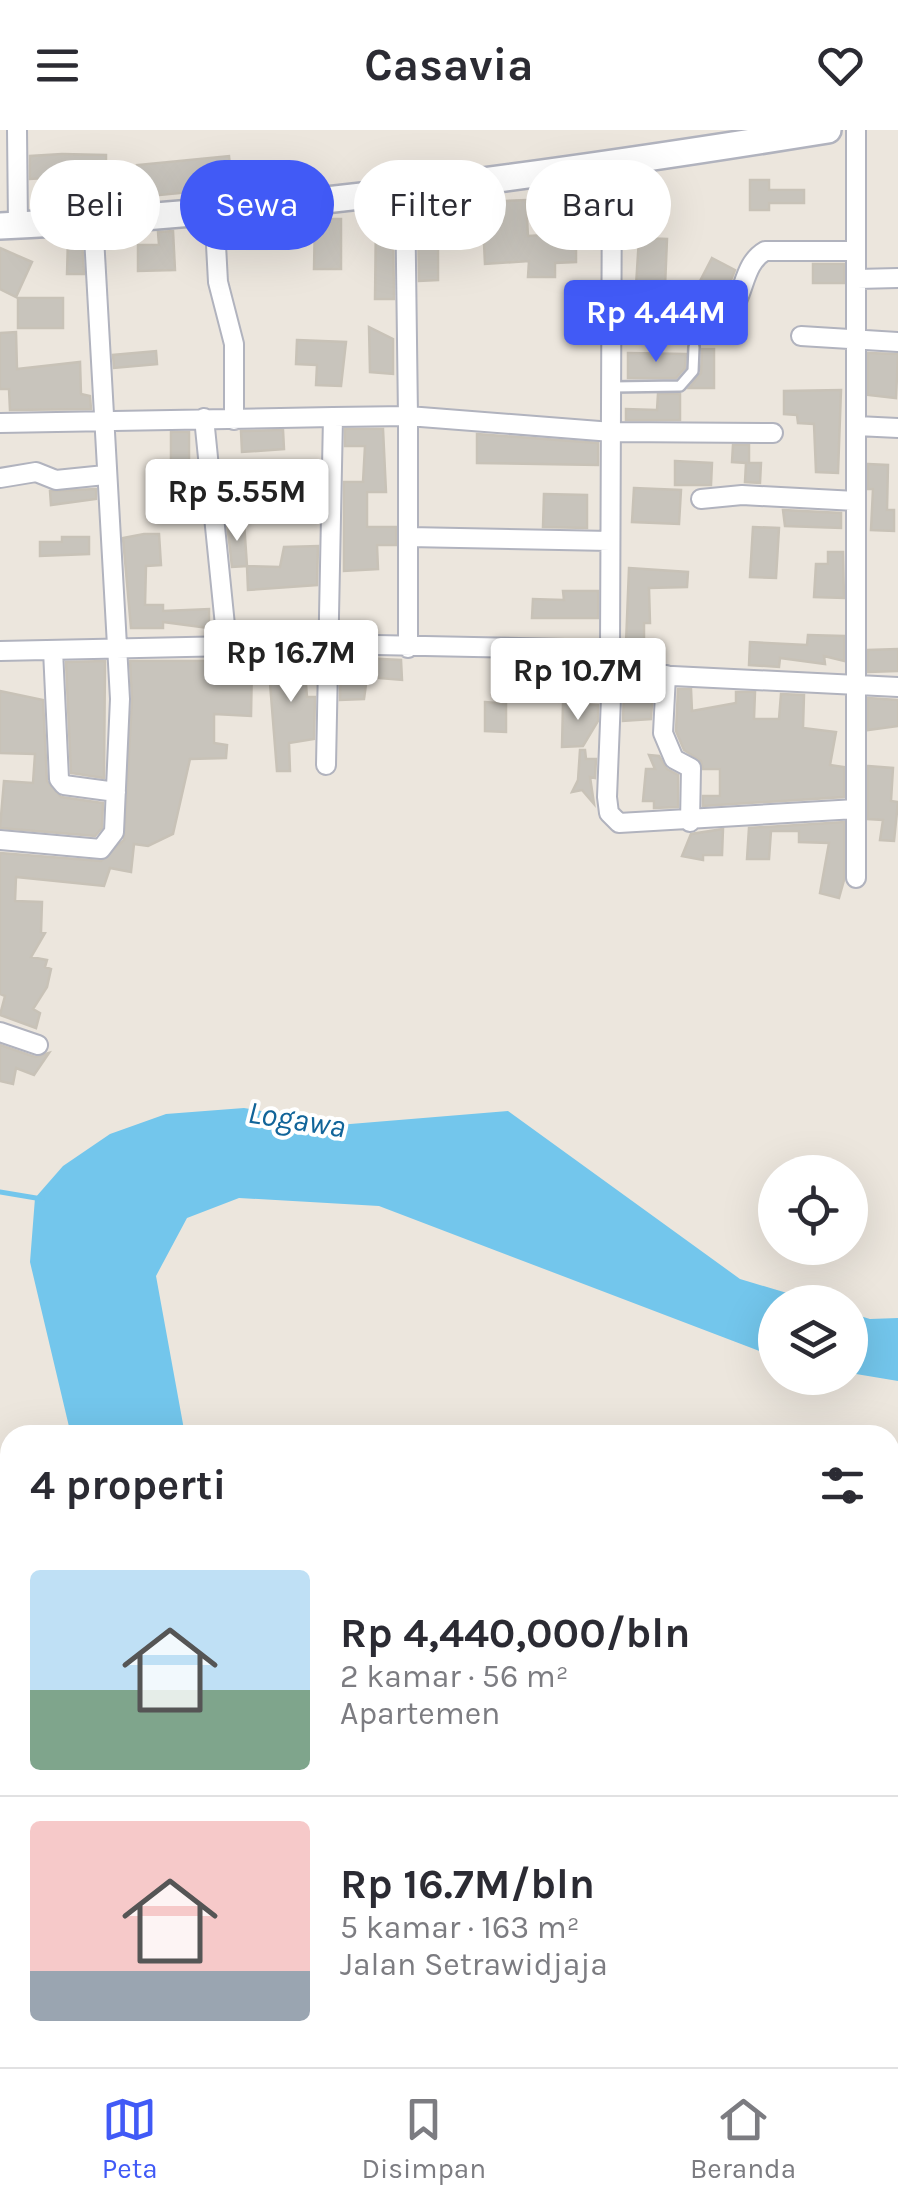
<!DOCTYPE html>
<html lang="id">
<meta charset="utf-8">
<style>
body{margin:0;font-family:Karla,sans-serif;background:#f7f7f7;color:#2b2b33;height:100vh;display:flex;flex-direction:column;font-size:38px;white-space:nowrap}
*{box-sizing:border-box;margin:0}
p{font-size:32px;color:#7c7c81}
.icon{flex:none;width:55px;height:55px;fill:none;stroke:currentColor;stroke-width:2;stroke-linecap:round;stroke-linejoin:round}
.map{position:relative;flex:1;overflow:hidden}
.details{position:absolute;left:0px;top:1295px;width:900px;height:642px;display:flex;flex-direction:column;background:#fff;border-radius:30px 30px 0 0;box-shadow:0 10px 40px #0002}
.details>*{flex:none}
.hud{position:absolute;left:30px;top:30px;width:840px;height:90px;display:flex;gap:20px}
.controls{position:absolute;left:758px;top:1025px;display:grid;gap:20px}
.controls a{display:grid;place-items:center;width:110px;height:110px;border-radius:50%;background:#fff;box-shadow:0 10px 40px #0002;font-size:50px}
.price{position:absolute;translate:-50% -85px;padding:0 22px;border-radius:10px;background:#fff;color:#222;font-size:32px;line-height:65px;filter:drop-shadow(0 2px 5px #0008)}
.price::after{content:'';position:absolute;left:50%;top:60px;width:30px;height:22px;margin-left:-15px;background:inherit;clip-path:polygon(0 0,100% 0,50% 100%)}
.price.current{background:#415af6;color:#fff}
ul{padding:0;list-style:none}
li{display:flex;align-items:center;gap:30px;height:250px;padding:0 30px}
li+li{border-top:2px solid #e1e1e2}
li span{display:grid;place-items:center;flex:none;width:280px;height:200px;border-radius:10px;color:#555}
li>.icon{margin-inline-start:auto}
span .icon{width:120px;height:120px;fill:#fffc;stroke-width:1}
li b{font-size:42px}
h2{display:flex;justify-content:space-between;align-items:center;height:120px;padding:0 30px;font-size:42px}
.tag{padding:0 35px;border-radius:45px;background:#fff;box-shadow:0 10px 40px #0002;font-size:35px;line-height:90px}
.tag.current{background:#415af6;color:#fff}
header{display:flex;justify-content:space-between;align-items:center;height:130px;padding:0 30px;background:#fff;font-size:45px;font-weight:700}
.tabs{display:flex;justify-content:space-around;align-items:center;height:140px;border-top:2px solid #e1e1e2;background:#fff;font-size:28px;color:#7c7c81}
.tabs a{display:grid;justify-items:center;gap:5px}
.tabs .current{color:#415af6}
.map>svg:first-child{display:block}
</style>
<header><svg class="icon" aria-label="menu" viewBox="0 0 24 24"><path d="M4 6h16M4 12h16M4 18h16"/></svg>Casavia<svg class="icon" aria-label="heart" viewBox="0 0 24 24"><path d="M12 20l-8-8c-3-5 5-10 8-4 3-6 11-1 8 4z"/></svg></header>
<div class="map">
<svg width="898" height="1937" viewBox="0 0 898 1937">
<rect width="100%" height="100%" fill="#ece6dd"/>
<path fill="#73c6ec" d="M244 978 291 986 314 997 508 981 740 1149 817 1172H775V1227L379 1076 239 1068 187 1088 156 1146 185 1305H71L30 1132 35 1068 63 1036 110 1004 166 984Z
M850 1183 870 1189 898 1188V1251L850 1243Z"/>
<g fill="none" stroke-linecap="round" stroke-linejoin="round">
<path stroke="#73c6ec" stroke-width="5" d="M0 1062 42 1069"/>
</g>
<path fill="#c8c4bc" stroke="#c8c2b7" stroke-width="2.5" d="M62 24 106 25V45L30 49V26Z
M229 26 232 58 140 67 137 35Z
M750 50H769V60H804V73H769V80H750Z
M580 63H599V106H581Z
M526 70 528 106 576 103V132L555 133V147H528L529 131 485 134 484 113 438 115V150L419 151 418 88 482 84V72Z
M376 88 393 89 394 169H375Z
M315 89H341V139H314Z
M173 101 175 140 138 141V115H159L158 102Z
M639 108 667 109 665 157 636 156Z
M68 109 82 110 84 144H67Z
M0 118 32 132 16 167 0 159Z
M712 128 735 140 723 170 697 157Z
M813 134H844V153H813Z
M18 168H63V198H18Z
M574 172 599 175V195L572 192Z
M369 197 393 209V244L370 242Z
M16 202 17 239 80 232 81 264 90 266 91 279 10 280 9 259H0V203Z
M297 210 346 212 341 256 316 255 317 235 296 234Z
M702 219H714V258H689L701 243Z
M156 221 157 234 114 238 113 225Z
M628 223 686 224 685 238 676 248H628Z
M868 223 898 224 896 268 868 265Z
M841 260 838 343 816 342 814 294 798 293 797 285 784 284V261Z
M658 264H680V290H626V279L657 280Z
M345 299H383L386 362H367V397H396V415H377L378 439 344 441V352H363L365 316H345Z
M283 300 284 319 242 322 241 301Z
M171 302H189V336H171Z
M477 304 598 313V335L477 333Z
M733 315H749V333H761L760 353 745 352 746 333 732 332Z
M675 331 712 333 711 355H675Z
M868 334 888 335 887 380H894V401L871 400 873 359H868Z
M634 358 681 360 679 394 632 392Z
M96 359V369L51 375 50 361Z
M544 364 587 365V398L543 397Z
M783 380 841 383V398L785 396Z
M244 392 247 436 232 437 227 393Z
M753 397 779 398 776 448 750 447Z
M144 404H159L161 435 146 436 145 475H163V481L209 479V498L163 492V498H131L123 408Z
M62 407H89V424L40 426V412H62Z
M318 416 317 455 248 460 247 436 280 437 284 417Z
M828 422H843L844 468 814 467 816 434H828Z
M629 438 688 442 687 457 649 458 650 493H644V515L626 514Z
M563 461H598V488H532L533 469 564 470Z
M808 505 844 506V531L824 526 825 534 780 528 779 537 749 535 750 512 807 515Z
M898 519V541L868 542V520Z
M316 527 315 543 305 542 307 567H315L314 609 289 613 290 641H277L268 528Z
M341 527 401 530 402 550 367 547 364 569 340 570Z
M105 531 104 648 71 643 66 532Z
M130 531H222V543L252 533 251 586 214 584V613L227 615 226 628 190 629 173 704 148 716 134 714 131 742 110 738 104 756 16 747 15 771 42 772 41 802 45 803 31 827 47 830 45 837 51 839 47 857 33 879 40 883 36 898 0 885 5 866 0 864V723L101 731 124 710 132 569Z
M527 531 577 532 571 570 508 566 507 534Z
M624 556 653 558 651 589 623 591Z
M678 559H691L692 581 736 573V562H755L754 589H779L781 564 804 565 803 598 836 602 830 635 844 637V667L703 676V666H720V639H703L701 631 684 620 676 601Z
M0 561 43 570 47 651 61 667 103 673 102 698 95 706 0 698 4 651 33 653 35 624 0 623Z
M868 568 898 570V596L868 600Z
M485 572 506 574V602L485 601Z
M563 573 598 575V591L583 616 562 617Z
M580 620H585L586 629H596L595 648 590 647 594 674 582 660 572 662 578 650Z
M649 625 659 626 667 639 678 645V677L654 678V671H643L646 639H655Z
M868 636 893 638 891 671 898 672 894 711 880 710 883 690 868 689Z
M844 692V750L839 768 820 763 829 713 799 712V701H771L769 729H747L749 698Z
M723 699 722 725H703V730L682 726 691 704Z
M0 915 35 927 49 923 34 945 16 938 13 954 0 951Z"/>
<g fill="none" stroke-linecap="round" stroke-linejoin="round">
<g stroke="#b1b3be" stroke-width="14">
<path id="lane" d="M613 257 680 256 693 241 694 217"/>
</g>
<g stroke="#b1b3be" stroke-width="22">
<path id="street" d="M17 0 18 95
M856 0V748
M214 78 218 152 234 214V290
M857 149 898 148
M613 181 727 184C746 168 741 135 765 121H855
M801 206 898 212
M333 287 408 286 405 60
M204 288 227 515
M0 293 333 287 326 635
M857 296 898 298
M0 348 36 342 56 350 105 345
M701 369 742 365 856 371
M409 407 610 411
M408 518V286L612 302 773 303
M53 520 59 649 64 655 116 662
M610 520 612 35
M0 521 328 514 610 520 612 543 898 557
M612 543 607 667 609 683 619 693 856 679
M666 545 663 603 674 629 691 638 690 692
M0 710 101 719 114 702 120 569 93 89
M0 902 38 915"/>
</g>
<g stroke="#b1b3be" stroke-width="30">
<path id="secondary" d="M0 96C277 83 554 44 828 0"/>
</g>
<use href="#lane" stroke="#fff" stroke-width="9"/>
<use href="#street" stroke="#fff" stroke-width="18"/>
<use href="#secondary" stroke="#fff" stroke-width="25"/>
</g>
<g text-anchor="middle" stroke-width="8" stroke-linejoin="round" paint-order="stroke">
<g font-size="32" font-style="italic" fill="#116499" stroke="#fff">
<text transform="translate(297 989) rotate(9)" y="11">Logawa</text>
</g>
</g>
</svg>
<div class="controls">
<a><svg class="icon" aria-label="locate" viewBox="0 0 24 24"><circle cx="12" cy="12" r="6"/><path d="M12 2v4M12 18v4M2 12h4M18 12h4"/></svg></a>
<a><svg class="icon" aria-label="layers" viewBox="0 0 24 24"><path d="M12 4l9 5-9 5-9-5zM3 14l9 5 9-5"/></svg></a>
</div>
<b class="price current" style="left:656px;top:235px">Rp 4.44M</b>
<b class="price" style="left:237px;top:414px">Rp 5.55M</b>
<b class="price" style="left:291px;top:575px">Rp 16.7M</b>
<b class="price" style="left:578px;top:593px">Rp 10.7M</b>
<div class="hud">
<a class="tag">Beli</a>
<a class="tag current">Sewa</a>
<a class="tag">Filter</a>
<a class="tag">Baru</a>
</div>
<section class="details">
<h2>4 properti<svg class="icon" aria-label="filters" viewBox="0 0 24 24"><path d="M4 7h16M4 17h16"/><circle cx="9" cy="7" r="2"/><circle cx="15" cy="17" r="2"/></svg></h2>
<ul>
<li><span style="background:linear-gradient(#bfe0f5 60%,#7fa58c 0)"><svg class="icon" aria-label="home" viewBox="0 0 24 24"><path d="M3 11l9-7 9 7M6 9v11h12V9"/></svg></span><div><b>Rp 4,440,000/bln</b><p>2 kamar · 56 m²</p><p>Apartemen</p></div></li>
<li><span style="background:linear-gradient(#f6c9c9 75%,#9aa5b1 0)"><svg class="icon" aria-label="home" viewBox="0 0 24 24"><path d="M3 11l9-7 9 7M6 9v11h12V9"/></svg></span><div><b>Rp 16.7M/bln</b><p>5 kamar · 163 m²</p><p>Jalan Setrawidjaja</p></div></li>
</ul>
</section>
</div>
<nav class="tabs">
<a class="current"><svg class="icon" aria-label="map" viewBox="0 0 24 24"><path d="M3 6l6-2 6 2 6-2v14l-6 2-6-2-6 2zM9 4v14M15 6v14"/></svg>Peta</a>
<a><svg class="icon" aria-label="saved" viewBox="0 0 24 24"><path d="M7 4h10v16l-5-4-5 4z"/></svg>Disimpan</a>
<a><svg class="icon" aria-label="home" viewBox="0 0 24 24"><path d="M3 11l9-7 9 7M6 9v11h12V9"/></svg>Beranda</a>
</nav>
